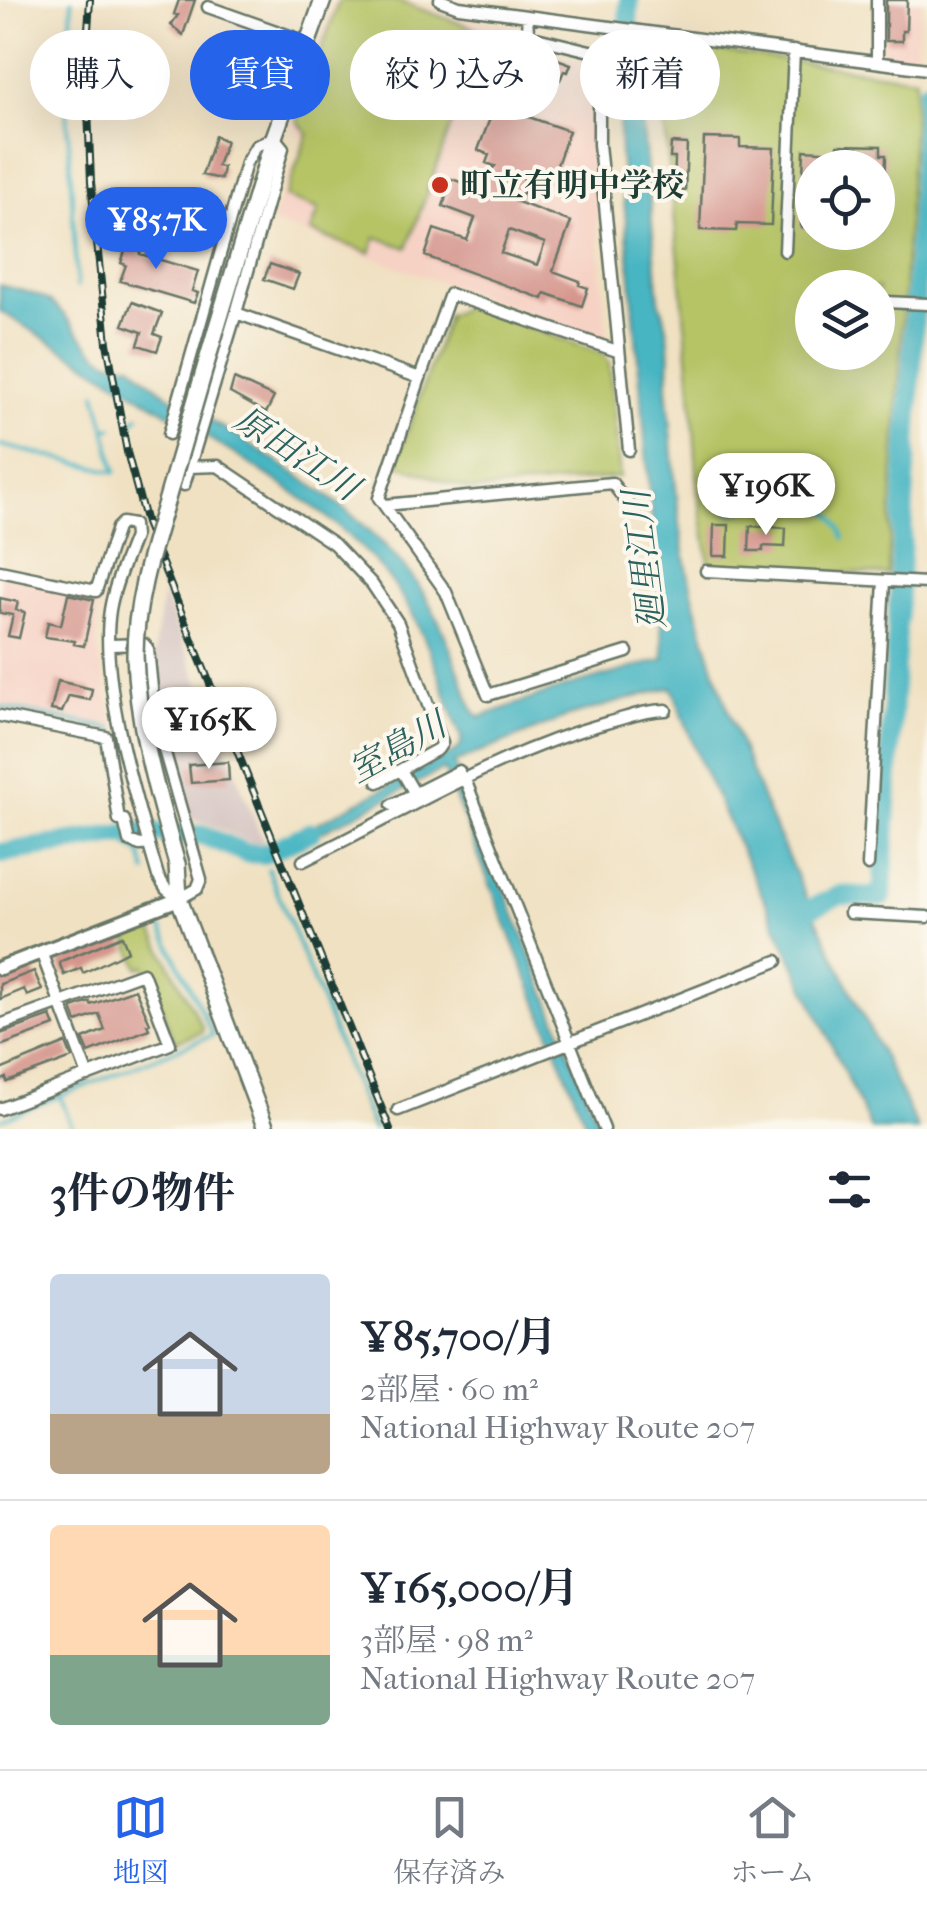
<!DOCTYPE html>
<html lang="ja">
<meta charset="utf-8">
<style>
body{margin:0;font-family:"IM FELL French Canon","Noto Serif JP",serif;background:#f2f2f3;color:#1f2937;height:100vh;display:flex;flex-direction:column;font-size:38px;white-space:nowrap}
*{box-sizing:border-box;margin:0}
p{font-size:32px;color:#747a83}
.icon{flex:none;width:55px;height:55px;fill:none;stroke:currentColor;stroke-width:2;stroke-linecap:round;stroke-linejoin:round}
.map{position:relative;height:1129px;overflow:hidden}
.drawer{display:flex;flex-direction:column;background:#fff;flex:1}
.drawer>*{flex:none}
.hud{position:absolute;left:30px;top:30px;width:868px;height:90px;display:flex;gap:20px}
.tools{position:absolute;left:795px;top:150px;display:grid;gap:20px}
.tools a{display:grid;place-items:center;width:100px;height:100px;border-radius:50%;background:#fff;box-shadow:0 10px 40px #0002;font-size:50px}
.price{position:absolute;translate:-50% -85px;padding:0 22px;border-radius:35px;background:#fff;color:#222;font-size:32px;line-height:65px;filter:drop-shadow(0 2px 5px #0008)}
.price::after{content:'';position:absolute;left:50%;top:60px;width:30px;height:22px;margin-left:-15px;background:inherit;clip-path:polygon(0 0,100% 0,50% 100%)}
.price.selected{background:#2563eb;color:#fff}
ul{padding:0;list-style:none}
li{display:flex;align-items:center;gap:30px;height:250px;padding:0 50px}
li+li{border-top:2px solid #e0e1e3}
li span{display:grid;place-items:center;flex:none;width:280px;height:200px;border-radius:10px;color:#555}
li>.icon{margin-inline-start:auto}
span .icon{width:120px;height:120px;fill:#fffc;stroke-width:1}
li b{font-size:42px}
h2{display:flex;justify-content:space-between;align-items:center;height:120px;padding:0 50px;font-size:42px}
.tag{padding:0 35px;border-radius:45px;background:#fff;box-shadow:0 10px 40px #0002;font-size:35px;line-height:90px}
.tag.selected{background:#2563eb;color:#fff}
.menu{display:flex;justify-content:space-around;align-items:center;height:140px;border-top:2px solid #e0e1e3;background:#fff;font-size:28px;color:#747a83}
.menu a{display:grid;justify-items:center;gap:5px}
.menu .selected{color:#2563eb}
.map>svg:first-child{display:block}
</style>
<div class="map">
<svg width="927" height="1129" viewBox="0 0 927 1129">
<rect width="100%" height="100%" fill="#fbf7ec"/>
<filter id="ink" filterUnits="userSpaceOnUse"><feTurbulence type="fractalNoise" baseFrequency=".01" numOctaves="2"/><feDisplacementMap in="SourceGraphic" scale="20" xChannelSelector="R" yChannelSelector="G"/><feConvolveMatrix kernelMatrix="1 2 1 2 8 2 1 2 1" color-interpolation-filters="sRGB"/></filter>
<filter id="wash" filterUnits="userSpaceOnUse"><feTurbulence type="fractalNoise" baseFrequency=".0048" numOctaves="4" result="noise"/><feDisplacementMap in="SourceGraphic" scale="40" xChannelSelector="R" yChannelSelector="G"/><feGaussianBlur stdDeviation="2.25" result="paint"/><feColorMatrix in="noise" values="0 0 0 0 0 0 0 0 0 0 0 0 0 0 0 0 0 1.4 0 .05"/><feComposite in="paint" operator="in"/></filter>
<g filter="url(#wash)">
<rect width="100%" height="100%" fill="#f0e1c2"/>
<path fill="#f6d2c4" d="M335 0H405L455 18 519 28 521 41 588 67 591 148 607 341 271 222 304 138 297 135 293 121Z
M882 0H921L916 60 882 56Z
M0 574 103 596 97 624 98 651 114 726H98L0 705Z"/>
<path fill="#d1bfbe" d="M163 594 264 843 254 844 204 822 189 819 161 723 155 687V641Z"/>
<path fill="#b6c466" stroke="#6a804d" stroke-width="2.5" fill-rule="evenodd" d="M339 0H395L485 32 407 248 376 237 370 253 311 232 319 209 285 197 308 134 297 121Z
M663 43 916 78 888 575 709 565C706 535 698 504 697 474 689 345 674 217 661 89ZM812 168H878V232H812ZM812 288H878V352H812Z
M467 306 601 353 609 361 620 477 472 491 396 464 448 315Z
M150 926 203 1029 202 1032 175 1042 145 966 139 968 125 933Z"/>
<path fill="#47b5c2" stroke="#33797b" stroke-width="2.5" d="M617 36 638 39 640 97 659 300C670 328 672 358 667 388 674 456 676 525 692 591 739 780 835 954 918 1129H871L700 762 672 687 572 715 454 763 600 1129H588L444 769 288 849 285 840 455 752 461 746V737C444 692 431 644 406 603 360 527 275 480 202 434 135 393 67 352 0 311V285C15 289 33 292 46 299 77 317 90 370 132 364 162 398 207 417 245 441 318 488 400 538 438 620 452 649 462 682 474 712L480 717 562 688 664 659 620 152Z
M730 495 769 501H815L814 504C799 503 743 507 734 514L724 510 723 504Z"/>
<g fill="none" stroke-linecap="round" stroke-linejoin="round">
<path stroke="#47b5c2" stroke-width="4" d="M72 0 67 109 77 287
M96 393 105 427
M131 424 139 416
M0 445 116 472 105 429 112 428
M812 503C830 508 839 522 844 538
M0 707 112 729 128 813 133 816 136 832
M127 845 141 854 146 872
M268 869 373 1129
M60 1096 213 1035 162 929
M0 1120 60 1096 73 1129"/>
<path stroke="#47b5c2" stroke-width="20" d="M627 51 629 0
M0 853 136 832 202 835 246 853 264 854 311 832
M796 915 840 895 882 897 927 91"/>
</g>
<g id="blocks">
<path fill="#d5968e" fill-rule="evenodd" d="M179 0H195L183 35 171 25 178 15 174 14Z
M886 0H907L906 31H902V41H886Z
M261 35 283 43 278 56 256 48Z
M506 40 571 64 568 72 564 71 560 80 535 71 533 78 519 73 511 97 488 89Z
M239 75 261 82 254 104 232 97Z
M506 109 569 131 550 185 524 176V192L515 201 571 222 553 271 580 281 579 285 588 288 582 306 545 293 543 299 425 256 434 229 467 240 475 218 443 206 452 179 486 191V175L495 166 486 163 489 155 478 150 492 113 503 117ZM509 230 545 243 537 265 501 253Z
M215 136 226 141 217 166 223 167 221 179 202 175Z
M704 138 740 139V147L774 148 771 225 737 224 736 231 700 230Z
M671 143 687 144 685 191 674 190 675 158H670Z
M838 145 881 146V155H886L885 195H878V168H812V228H801L804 150 838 152Z
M133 227 147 231 140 254 198 271 192 291 198 293 194 303 120 281 126 265 121 263Z
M270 264 299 274 293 289 264 279Z
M132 302 162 313 154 334 162 337 157 351 138 345 142 332 123 325Z
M234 379 274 397 266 413 230 393Z
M714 525H729L728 556H713Z
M750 526 786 528 785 547 763 546V551H749Z
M68 594 94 600 84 646 74 644 75 641 45 637 48 622 61 625Z
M0 598 18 602 16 610 25 612 19 638 8 636 13 615 0 613Z
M58 681 92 689 90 700 69 696 62 712 51 710Z
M228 762 229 780 191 783 189 765Z
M122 936 128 951 83 973 81 968 64 975 59 962Z
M34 971 42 990 27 996 24 989 0 999V984Z
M135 989 150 1023 147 1024 149 1029 89 1053 83 1039 105 1030 99 1014 77 1022 72 1008 90 1002 91 1005Z
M51 1016 55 1026 0 1046V1034Z
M66 1043 72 1058 7 1082 6 1078 0 1081V1070Z"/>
</g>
</g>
<g filter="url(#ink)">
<use href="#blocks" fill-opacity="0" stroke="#687666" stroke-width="2.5"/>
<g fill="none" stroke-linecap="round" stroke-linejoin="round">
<g stroke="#687666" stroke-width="15">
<path id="minor" d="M440 0 459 7 927 69
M877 0V62
M208 7 307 42
M527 16 528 32 532 37 590 51 597 57 599 64V144L629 450
M785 251 794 51
M886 302 927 304
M420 378 450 294 617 351
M169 434 246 163 256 146 274 137 283 148 236 313 420 378 379 498 446 592 488 695 627 652
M189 467 218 466 334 544 372 584 398 623 442 743 438 749 378 782
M184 485 236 313
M385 505 612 483 635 513
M0 571 96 591 117 528 122 523 133 525 134 537C125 561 114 585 110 610 99 682 137 804 158 876L166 889 179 899 197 889 201 879 155 718 148 649 144 644 111 645
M706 571 927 583
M0 716 106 737 119 820H124L129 841 140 845 148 844
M401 770 415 794
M464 777 604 1129
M392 805 459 771
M303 861C403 812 498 753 606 723 626 718 645 710 666 710
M868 865 884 581
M850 913 927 917
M41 952 88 1076
M0 1025 143 973 170 1044 0 1109
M398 1110 777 961"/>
</g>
<g stroke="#687666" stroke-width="18">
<path id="major" d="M0 968 179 899"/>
</g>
<g stroke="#687666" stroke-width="20">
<path id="highway" d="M216 330 274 137 323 0
M177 864 179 899 266 1129"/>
</g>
<use href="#minor" stroke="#fff" stroke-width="10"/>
<use href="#major" stroke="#fff" stroke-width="12"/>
<use href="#highway" stroke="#fff" stroke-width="15"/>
<g stroke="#1f3d34" stroke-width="8">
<path id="rail" d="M90 0 86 60 91 182 107 343 127 452 146 523 191 637 390 1129"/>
</g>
<use href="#rail" stroke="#fbf7ec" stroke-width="4" stroke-dasharray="11" stroke-linecap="butt"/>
<g stroke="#687666" stroke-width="20" stroke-linecap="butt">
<path id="highway-bridge" d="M177 864C158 796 137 727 135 655 135 602 152 549 167 499 183 443 200 387 216 330"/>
</g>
<use href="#highway-bridge" stroke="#fff" stroke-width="15"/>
</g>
</g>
<circle fill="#c8321e" stroke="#fbf7ec" stroke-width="4" cx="440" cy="185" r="10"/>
<g text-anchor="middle" stroke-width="8" stroke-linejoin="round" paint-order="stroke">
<g font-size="32" font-weight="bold" fill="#1f3d34" stroke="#fbf7ec" text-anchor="start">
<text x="460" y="196">町立有明中学校</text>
</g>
<g font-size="35" font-style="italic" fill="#2b615f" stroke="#fbf7ec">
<text transform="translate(297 453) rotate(33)" y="12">原田江川</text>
<text transform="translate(644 560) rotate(-97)" y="12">廻里江川</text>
<text transform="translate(397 747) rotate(-29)" y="12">室島川</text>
</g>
</g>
</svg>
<div class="tools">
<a><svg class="icon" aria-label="locate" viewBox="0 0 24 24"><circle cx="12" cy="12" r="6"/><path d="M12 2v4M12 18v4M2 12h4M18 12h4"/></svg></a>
<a><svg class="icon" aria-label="layers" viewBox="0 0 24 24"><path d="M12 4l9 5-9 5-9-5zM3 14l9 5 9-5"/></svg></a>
</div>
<b class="price selected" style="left:156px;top:272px">¥85.7K</b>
<b class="price" style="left:766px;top:538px">¥196K</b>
<b class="price" style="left:209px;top:772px">¥165K</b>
<div class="hud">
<a class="tag">購入</a>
<a class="tag selected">賃貸</a>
<a class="tag">絞り込み</a>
<a class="tag">新着</a>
</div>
</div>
<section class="drawer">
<h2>3件の物件<svg class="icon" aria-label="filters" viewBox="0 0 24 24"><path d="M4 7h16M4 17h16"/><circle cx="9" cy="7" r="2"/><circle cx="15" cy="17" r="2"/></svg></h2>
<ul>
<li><span style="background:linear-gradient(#c9d6e8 70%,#b9a48a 0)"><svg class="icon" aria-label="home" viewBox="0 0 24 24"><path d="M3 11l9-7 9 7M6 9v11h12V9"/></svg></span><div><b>¥85,700/月</b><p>2部屋 · 60 m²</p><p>National Highway Route 207</p></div></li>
<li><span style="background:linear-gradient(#ffd9b3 65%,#7fa58c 0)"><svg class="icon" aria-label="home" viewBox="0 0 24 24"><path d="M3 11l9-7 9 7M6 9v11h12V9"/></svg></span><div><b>¥165,000/月</b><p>3部屋 · 98 m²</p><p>National Highway Route 207</p></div></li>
</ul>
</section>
<nav class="menu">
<a class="selected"><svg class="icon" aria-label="map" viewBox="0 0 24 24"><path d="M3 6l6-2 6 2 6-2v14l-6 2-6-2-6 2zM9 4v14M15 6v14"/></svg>地図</a>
<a><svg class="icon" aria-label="saved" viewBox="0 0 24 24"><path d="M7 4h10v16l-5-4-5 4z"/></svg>保存済み</a>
<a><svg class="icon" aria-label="home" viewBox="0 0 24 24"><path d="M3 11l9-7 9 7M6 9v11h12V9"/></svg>ホーム</a>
</nav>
